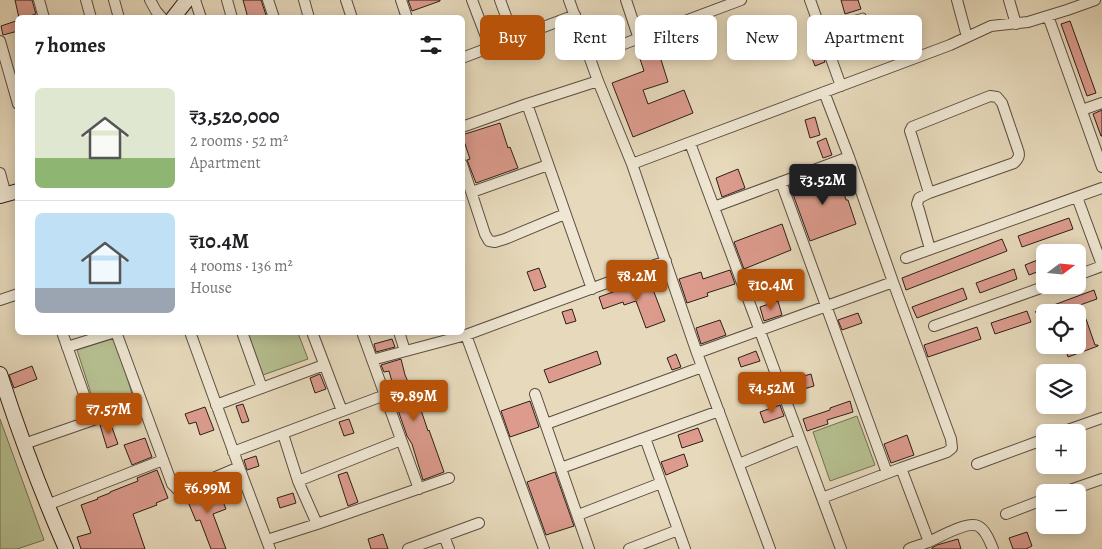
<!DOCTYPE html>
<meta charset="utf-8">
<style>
body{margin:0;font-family:Alegreya,serif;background:#f2f2f2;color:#202124;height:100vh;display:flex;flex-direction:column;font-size:19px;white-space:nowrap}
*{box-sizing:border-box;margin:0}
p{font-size:16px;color:#757577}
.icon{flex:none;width:28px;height:28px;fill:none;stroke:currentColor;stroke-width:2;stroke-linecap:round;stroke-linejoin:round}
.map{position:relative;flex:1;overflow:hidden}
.panel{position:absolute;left:15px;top:15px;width:450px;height:320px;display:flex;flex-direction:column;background:#fff;border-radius:8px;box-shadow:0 2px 12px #0003}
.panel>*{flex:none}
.hud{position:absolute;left:480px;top:15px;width:475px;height:45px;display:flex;gap:10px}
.needle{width:32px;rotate:74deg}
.fabs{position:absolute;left:1036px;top:244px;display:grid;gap:10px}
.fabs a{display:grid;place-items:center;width:50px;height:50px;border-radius:8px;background:#fff;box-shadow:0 2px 12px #0003;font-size:25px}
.price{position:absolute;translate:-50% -42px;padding:0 11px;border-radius:5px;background:#b45309;color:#fff;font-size:16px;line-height:32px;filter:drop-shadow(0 1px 2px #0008)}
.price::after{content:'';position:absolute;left:50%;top:30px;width:15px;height:11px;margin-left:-8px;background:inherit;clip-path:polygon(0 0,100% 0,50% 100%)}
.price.on{background:#222;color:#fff}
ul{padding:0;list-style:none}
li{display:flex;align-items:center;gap:15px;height:125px;padding:0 20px}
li+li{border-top:1px solid #e0e0e0}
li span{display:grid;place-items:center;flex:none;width:140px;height:100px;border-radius:8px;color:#555}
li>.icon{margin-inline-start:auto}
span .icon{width:60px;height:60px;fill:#fffc;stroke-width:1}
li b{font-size:21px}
h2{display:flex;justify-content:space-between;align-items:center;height:60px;padding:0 20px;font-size:21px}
.tag{padding:0 18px;border-radius:8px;background:#fff;box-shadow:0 2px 12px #0003;font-size:18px;line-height:45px}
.tag.on{background:#b45309;color:#fff}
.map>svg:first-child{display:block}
</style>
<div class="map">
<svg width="1102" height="549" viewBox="0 0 1102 549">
<rect width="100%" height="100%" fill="#e7dabc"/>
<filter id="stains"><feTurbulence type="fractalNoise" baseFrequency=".004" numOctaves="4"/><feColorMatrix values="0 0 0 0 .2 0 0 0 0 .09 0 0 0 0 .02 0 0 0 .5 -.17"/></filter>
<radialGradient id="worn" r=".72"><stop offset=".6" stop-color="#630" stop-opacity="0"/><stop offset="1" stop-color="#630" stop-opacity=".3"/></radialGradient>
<path fill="#b6c091" stroke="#727055" d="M248 333H298L308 359 263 375Z
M115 338 133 397 96 409 77 350Z
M857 416 875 465 830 481 813 432Z
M0 419 44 540 17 549H0Z"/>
<path fill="#dc9b8d" stroke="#2d1f19" d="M15 0H32L36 14 23 18H19Z
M243 0H261L267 18H248Z
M408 0H440V1L412 11Z
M841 0H858L861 9 845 14Z
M16 21 18 31 3 35 1 26Z
M1070 21 1096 93 1087 96 1061 24Z
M657 47 668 82 643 90 648 104 684 90 693 113 633 137 612 83 644 71 638 53Z
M820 49 825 62 815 66 810 53Z
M1102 110V136H1101L1093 114Z
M815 117 820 135 810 138 805 120Z
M500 123 508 148 510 147 518 168 476 183 467 160 470 159 462 135Z
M826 138 832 155 823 158 817 142Z
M738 169 745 188 722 197 716 178Z
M838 172 846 200H848L856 224 810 241 790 186 809 180V181Z
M1069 218 1073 229 1022 247 1018 236Z
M782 224 791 250 744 269 734 242Z
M1002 239 1007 251 906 290 902 278Z
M1045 257V269L1029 275 1025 265Z
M539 268 546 287 534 291 527 272Z
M1014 269 1017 279 980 293 976 283Z
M730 270 735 284 707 293 708 296 687 303 679 279 701 272 703 279Z
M649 279 665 321 646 328 636 301 624 305 623 302 603 309 599 297Z
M963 288 967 299 917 318 912 307Z
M1094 290 1097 299 1060 312H1035Z
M778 301 782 315 764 321 760 307Z
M572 309 576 321 566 324 562 312Z
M1027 311 1031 322 995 334 991 323Z
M858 313 862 323 842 330 838 320Z
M1086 319 1095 345H1098V346L1068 357 1064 345H1078V322Z
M720 320 726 335 701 344 696 328Z
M977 327 981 339 928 357 924 345Z
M392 339 395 347 376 352 374 344Z
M597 351 601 364 549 383 544 370Z
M756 351 760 361 741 367 738 358Z
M676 354 681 367 672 370 667 358Z
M401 359 405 375 409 384H410L413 393 411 394 417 411 421 410 428 431 429 430 444 472 423 480 412 444 407 436 391 390 394 389 389 371 384 372 381 365Z
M32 366 37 379 14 388 9 375Z
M320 374 326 389 315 393 310 378Z
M811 374 814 386 790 393 786 381Z
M530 401 539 427 510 437 501 411Z
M850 401 853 412 827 420 828 424 807 431 803 419 830 410V408Z
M243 404 249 421 242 423 236 406Z
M780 405 784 416 764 423 760 412Z
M205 407 214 430 200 435 196 422 189 424 185 414Z
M349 419 354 433 344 436 339 422Z
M110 422 118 444 107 448 100 425Z
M698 428 703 441 682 448 678 435Z
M907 435 914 455 891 463 884 444Z
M145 438 152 457 132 465 124 445Z
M684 454 688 466 666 475 661 462Z
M256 456 259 466 247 470 244 460Z
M157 470 168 498 156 503 157 505 133 514 145 549H81L77 537 91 533 81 505 98 499 97 498 110 493V492L138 481 137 478Z
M347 472 358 502 348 506 338 475Z
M555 472 574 526 546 535 527 482Z
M216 484 226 509 213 514 226 549H211L200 520 196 521 186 497Z
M293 493 296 503 280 508 277 498Z
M1027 532 1032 546 1026 549H1013L1009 538Z
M383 534 388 549H371L368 539Z
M958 539 961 549H932V548L937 545Z"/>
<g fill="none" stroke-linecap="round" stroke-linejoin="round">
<g stroke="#5c4e42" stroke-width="7">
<path id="lane" d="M820 28 863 16"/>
</g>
<g stroke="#5c4e42" stroke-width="12">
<path id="street" d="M39 0 44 18
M86 0 91 18
M114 0 119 18
M150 0 156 11 162 18
M195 0 201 18
M227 0 232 18
M268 0 274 18
M304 0 309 18
M346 0 352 18
M401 0 407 18
M472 0 490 47
M500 0 514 38
M569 0 598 81 632 164 697 353 770 549
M626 0 639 39
M810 0 841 86
M957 0 967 37
M1009 0 1016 24
M1048 16 1102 167
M0 41 18 104
M589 57 741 0
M462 58 575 15
M527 104 592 289
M1082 110 1102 103
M462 127 527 104 598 81
M690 143 841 549
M462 164 485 234 489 241 495 242 505 239 565 214
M632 164 950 45 991 26 1028 22 1067 10 1095 0
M0 173 6 195
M781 182 887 473
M472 192 548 165
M929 193 912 137 910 131 912 127 990 96 997 97 1002 103 1018 150C1020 155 1019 158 1014 163L929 193 919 198 917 204 919 210 930 249
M1077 197 1102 265
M714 207 849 157
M906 258 1102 188
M1078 275 1102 266
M0 300 18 294
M934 326 1049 285
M62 332 93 420
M116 332 172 484 178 490H185L239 467
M190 332 239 467 270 549
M242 332 262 388
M312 332 342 411
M362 332 419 489
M399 332 405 351
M466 335 544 549
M67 347 115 332
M697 353 893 282
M372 360 466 335 666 261
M535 394 589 549
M216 405 324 365
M546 424 702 367
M1062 432 1102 418
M283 434 298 481 317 524
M645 438 685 549
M24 444 142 403
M233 452 385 395
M739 464 800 439
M977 464 1045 439
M561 468 719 411
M901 468 929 542
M298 481 401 440
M1064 492 1102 479
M822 498 901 468 947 452 952 448 951 439 893 282 849 157 824 92
M47 505 163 460
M1006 514 1045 499
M578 515 661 483
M444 536 449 549
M267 540 317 524 449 478
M408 549 479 523
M629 549 678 530
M909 549C916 546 924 544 931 541 941 536 968 521 978 526 986 530 990 542 993 549"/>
</g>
<g stroke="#2d1f19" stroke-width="16">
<path id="secondary" d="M173 18 187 0
M0 196 18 191
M0 374C19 433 41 492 66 549"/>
</g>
<use href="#lane" stroke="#efe7d3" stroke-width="5"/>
<use href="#street" stroke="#efe7d3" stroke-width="10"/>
<use href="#secondary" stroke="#efe7d3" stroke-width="14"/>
</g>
<rect width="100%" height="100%" filter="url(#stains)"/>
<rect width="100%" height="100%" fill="url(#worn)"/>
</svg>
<div class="fabs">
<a><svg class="needle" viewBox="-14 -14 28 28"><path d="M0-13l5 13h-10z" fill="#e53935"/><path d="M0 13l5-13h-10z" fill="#757577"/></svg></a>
<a><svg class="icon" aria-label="locate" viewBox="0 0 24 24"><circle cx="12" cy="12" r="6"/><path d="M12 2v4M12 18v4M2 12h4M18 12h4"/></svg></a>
<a><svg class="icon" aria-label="layers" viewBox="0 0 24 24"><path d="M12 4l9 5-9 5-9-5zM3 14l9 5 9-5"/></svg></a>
<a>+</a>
<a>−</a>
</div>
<b class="price on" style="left:823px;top:206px">₹3.52M</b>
<b class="price" style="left:637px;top:302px">₹8.2M</b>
<b class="price" style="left:771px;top:311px">₹10.4M</b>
<b class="price" style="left:772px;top:414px">₹4.52M</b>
<b class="price" style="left:414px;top:422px">₹9.89M</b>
<b class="price" style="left:109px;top:435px">₹7.57M</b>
<b class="price" style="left:208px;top:514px">₹6.99M</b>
<div class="hud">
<a class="tag on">Buy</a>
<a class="tag">Rent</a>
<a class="tag">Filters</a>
<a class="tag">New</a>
<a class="tag">Apartment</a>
</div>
<section class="panel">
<h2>7 homes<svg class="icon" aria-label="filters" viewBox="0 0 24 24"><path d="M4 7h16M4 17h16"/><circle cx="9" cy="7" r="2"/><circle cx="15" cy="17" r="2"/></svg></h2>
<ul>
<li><span style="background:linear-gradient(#dfe7d0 70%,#8fb573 0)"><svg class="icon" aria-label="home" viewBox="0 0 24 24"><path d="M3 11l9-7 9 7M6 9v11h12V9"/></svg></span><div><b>₹3,520,000</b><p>2 rooms · 52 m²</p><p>Apartment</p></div></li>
<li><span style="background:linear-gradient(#bfe0f5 75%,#9aa5b1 0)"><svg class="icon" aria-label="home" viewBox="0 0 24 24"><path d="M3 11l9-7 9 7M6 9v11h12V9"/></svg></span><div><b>₹10.4M</b><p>4 rooms · 136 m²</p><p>House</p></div></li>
</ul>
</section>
</div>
